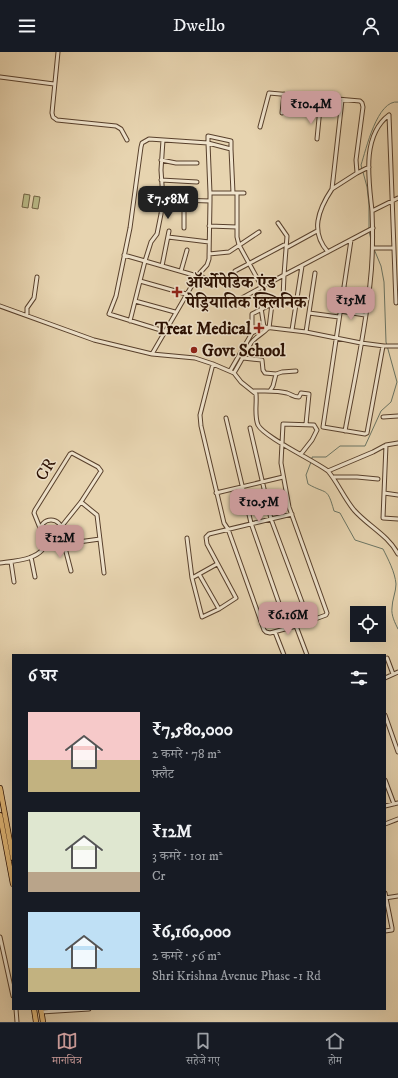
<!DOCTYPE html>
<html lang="hi">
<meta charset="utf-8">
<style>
body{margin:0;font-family:"IM FELL DW Pica","Noto Serif Devanagari",serif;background:#242831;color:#f1f3f6;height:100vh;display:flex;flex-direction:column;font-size:15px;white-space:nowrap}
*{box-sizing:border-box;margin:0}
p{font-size:13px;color:#9ea1a6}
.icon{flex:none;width:22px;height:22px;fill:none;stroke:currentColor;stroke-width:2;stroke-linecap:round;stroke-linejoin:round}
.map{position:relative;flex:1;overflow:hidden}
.drawer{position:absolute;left:12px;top:602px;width:374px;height:356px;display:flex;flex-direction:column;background:#171b24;border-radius:0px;box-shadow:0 4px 16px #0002}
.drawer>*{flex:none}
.tools{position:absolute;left:350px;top:554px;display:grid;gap:8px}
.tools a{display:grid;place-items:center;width:36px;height:36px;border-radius:0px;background:#171b24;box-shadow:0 4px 16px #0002;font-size:20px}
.price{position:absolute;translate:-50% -34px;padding:0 9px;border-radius:8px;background:#c59692;color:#111;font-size:13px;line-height:26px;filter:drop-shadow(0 1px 2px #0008)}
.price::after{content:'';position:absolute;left:50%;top:24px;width:12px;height:9px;margin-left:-6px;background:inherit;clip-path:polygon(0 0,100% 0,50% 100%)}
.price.selected{background:#222;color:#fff}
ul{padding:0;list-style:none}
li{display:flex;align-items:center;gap:12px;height:100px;padding:0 16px}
li span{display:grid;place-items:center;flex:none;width:112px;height:80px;border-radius:0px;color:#555}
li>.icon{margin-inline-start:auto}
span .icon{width:48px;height:48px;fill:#fffc;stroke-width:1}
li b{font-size:17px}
h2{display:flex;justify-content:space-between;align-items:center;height:48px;padding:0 16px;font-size:17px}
header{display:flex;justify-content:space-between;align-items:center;height:52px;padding:0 16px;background:#171b24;font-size:18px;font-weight:600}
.menu{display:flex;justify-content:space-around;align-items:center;height:56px;border-top:1px solid #363941;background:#171b24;font-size:11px;color:#9ea1a6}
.menu a{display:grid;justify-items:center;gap:2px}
.menu .selected{color:#c59692}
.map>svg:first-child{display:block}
</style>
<header><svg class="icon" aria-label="menu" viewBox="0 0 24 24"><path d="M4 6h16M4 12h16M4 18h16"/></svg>Dwello<svg class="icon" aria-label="person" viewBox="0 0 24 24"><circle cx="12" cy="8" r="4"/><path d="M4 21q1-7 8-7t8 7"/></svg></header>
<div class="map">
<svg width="398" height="970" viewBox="0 0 398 970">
<rect width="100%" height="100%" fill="#e7d4b0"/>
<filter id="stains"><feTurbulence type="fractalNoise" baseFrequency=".005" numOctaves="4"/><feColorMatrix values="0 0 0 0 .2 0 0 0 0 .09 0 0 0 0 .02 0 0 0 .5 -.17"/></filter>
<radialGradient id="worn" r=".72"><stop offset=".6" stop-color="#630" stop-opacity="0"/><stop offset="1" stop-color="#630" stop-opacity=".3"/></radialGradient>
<path fill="#babb88" stroke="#726444" d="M24 142 30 143 28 156 22 155Z
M34 144 40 145 38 157 32 156Z"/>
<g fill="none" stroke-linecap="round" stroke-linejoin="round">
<path stroke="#6b7564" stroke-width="1" d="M362 117 361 113C366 98 377 47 398 50
M363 120 367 135 369 153V176
M369 179 371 188
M312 407V405H326L340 394H365L381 359 391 350 397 330 386 290 384 230 381 214 374 197
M311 410 306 423 308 432C327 443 327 434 334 459L340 461 355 488 383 497C388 507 395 520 396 532 396 540 392 548 392 556 391 563 395 571 398 577"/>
<g stroke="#58402c" stroke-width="5">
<path id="street" d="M58 0 52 61 53 65 57 68 116 74 121 77 127 88
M0 25 54 32
M282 61 284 42
M300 62 302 44
M389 63 396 251
M260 75 269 41 360 49 362 51 363 55 356 108 357 121 369 115
M317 87 321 46
M231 97 233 141
M161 108 176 111H197
M161 128 197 130
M332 137 357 121
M210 141H244
M237 141V185L239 193 262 235 284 223 283 246 281 249 272 252 269 276
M148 147 210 149V141L208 91V84L231 89V97L208 91 149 87 142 91 141 95 130 176 116 244 109 262 164 279
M372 159C369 129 361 84 389 63
M278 171 287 184 284 223 373 176
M209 174 237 175
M184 176V147
M168 185 209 190
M351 188 323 375 365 382 367 381 372 354 383 294
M286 196 317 179
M373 196H393
M328 200C310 180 318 158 332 137L342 48
M209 202 229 200 259 180
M124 203 145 209 151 190 157 182 161 162 163 147 161 118 163 88
M162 214 169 179
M181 219 187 198
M235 219 284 193
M207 227 198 223 207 213 209 207 210 149
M140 229 145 209 197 224
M240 247 262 235 264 243
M135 249 140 229 186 242
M0 254 94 288 152 302 195 306 213 312 234 321 241 330 256 342C257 352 254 363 258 373 264 385 315 409 328 419 338 431 344 446 354 458 368 474 388 483 398 502
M261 256 264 275
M340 259 365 263
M309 261 339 265
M27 262V256L34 246 37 225
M130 269 135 249 175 260
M292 278 302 214
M306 280 315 221
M252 281V262L272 252
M152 302 198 223
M243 306 262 308 263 318 265 321 276 322
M213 312 200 363 201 374 224 471 228 477 264 578 266 580 270 581 296 574 326 563 327 561 289 455 281 411 283 372 314 373 317 378 312 388 301 402
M230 319 252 281 264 275 306 280 361 291 384 294H398
M234 321C240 311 245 301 251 291 256 284 263 282 268 276
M254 339C265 339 277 338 287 341 293 343 293 345 299 345L301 341 309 342 306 372
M270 339 273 334 276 322 282 320 296 319
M383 365 398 364
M226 366 251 471 288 577
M250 376 271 467 309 569
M345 379C354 330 365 281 370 232 373 207 373 183 372 159L398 146
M386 393 383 466 398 467
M328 419 373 400 386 393 398 391
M334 425H357L378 427
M216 441 283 425
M384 441 398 443
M81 450 97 463 104 521
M40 479a11 11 0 1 1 22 0a11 11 0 1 1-22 0Z
M40 476 34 461 35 458 70 402 72 401 98 415 101 419 81 450 61 475
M187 486 192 526
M64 492 100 487
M64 492 71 519
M31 505 35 525
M11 510 14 530
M0 511C14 509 44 508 46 489
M217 512 192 526 202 565 219 557 236 546 207 492 206 485 209 482 292 462
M199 522 219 557
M296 574 307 603
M275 580 284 603
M387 606 393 622
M385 626 398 620
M385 663 398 700
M385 728 394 752
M385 754 398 751
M385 772 398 767
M385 841 392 876V878L385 879
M385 846 398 844
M0 885 13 944
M16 957 17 970
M41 960 89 957"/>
</g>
<g stroke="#290e00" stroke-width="6">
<path id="primary" d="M0 736 13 806
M0 763 13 832
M34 957 36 970
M41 957 43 970"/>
</g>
<use href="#street" stroke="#efe3cc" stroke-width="3"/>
<use href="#primary" stroke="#e4ba78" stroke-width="4.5"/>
</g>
<g fill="#8f2418" stroke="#efe3cc" stroke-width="1.5">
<path d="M175 234h4v4h4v4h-4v4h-4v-4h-4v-4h4z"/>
<path d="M257 270h4v4h4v4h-4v4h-4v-4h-4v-4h4z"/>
<circle cx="194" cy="298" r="4"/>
</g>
<g text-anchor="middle" stroke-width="3" stroke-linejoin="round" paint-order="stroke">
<g font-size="17" font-weight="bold" fill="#290e00" stroke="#efe3cc" text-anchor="start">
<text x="186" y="236">ऑर्थोपेडिक एंड<tspan x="186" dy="20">पेड्रियातिक क्लिनिक</tspan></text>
<text x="251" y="282" text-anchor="end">Treat Medical</text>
<text x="202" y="304">Govt School</text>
</g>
<g font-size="17" fill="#290e00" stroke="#efe3cc">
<text transform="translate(45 417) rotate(-59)" y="6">CR</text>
</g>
</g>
<rect width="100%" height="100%" filter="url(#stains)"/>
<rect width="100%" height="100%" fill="url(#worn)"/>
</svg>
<div class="tools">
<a><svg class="icon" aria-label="locate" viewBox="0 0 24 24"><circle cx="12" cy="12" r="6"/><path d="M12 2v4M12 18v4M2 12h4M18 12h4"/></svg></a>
</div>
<b class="price" style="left:311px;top:73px">₹10.4M</b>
<b class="price selected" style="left:168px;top:168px">₹7.58M</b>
<b class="price" style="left:351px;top:269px">₹15M</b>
<b class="price" style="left:259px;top:471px">₹10.5M</b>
<b class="price" style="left:60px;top:507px">₹12M</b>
<b class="price" style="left:288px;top:584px">₹6.16M</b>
<section class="drawer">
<h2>6 घर<svg class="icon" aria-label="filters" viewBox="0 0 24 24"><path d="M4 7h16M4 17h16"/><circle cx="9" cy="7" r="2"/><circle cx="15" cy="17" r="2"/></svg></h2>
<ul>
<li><span style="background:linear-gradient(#f6c9c9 60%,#c2b280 0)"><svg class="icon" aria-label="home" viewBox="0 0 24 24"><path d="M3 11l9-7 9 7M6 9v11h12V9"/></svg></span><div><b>₹7,580,000</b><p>2 कमरे · 78 m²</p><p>फ़्लैट</p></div></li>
<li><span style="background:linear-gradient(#dfe7d0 75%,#b9a48a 0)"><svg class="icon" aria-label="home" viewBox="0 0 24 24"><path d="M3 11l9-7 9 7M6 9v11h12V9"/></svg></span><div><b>₹12M</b><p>3 कमरे · 101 m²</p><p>Cr</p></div></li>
<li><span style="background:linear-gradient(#bfe0f5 70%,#c2b280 0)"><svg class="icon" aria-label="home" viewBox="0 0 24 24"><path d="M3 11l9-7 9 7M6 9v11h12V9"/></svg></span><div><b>₹6,160,000</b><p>2 कमरे · 56 m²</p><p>Shri Krishna Avenue Phase -1 Rd</p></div></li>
</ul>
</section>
</div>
<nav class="menu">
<a class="selected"><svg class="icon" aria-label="map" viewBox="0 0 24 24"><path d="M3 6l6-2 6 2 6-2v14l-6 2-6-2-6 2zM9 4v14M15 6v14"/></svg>मानचित्र</a>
<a><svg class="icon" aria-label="saved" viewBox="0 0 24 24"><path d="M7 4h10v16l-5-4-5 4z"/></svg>सहेजे गए</a>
<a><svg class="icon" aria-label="home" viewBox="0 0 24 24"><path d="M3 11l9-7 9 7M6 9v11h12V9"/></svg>होम</a>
</nav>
